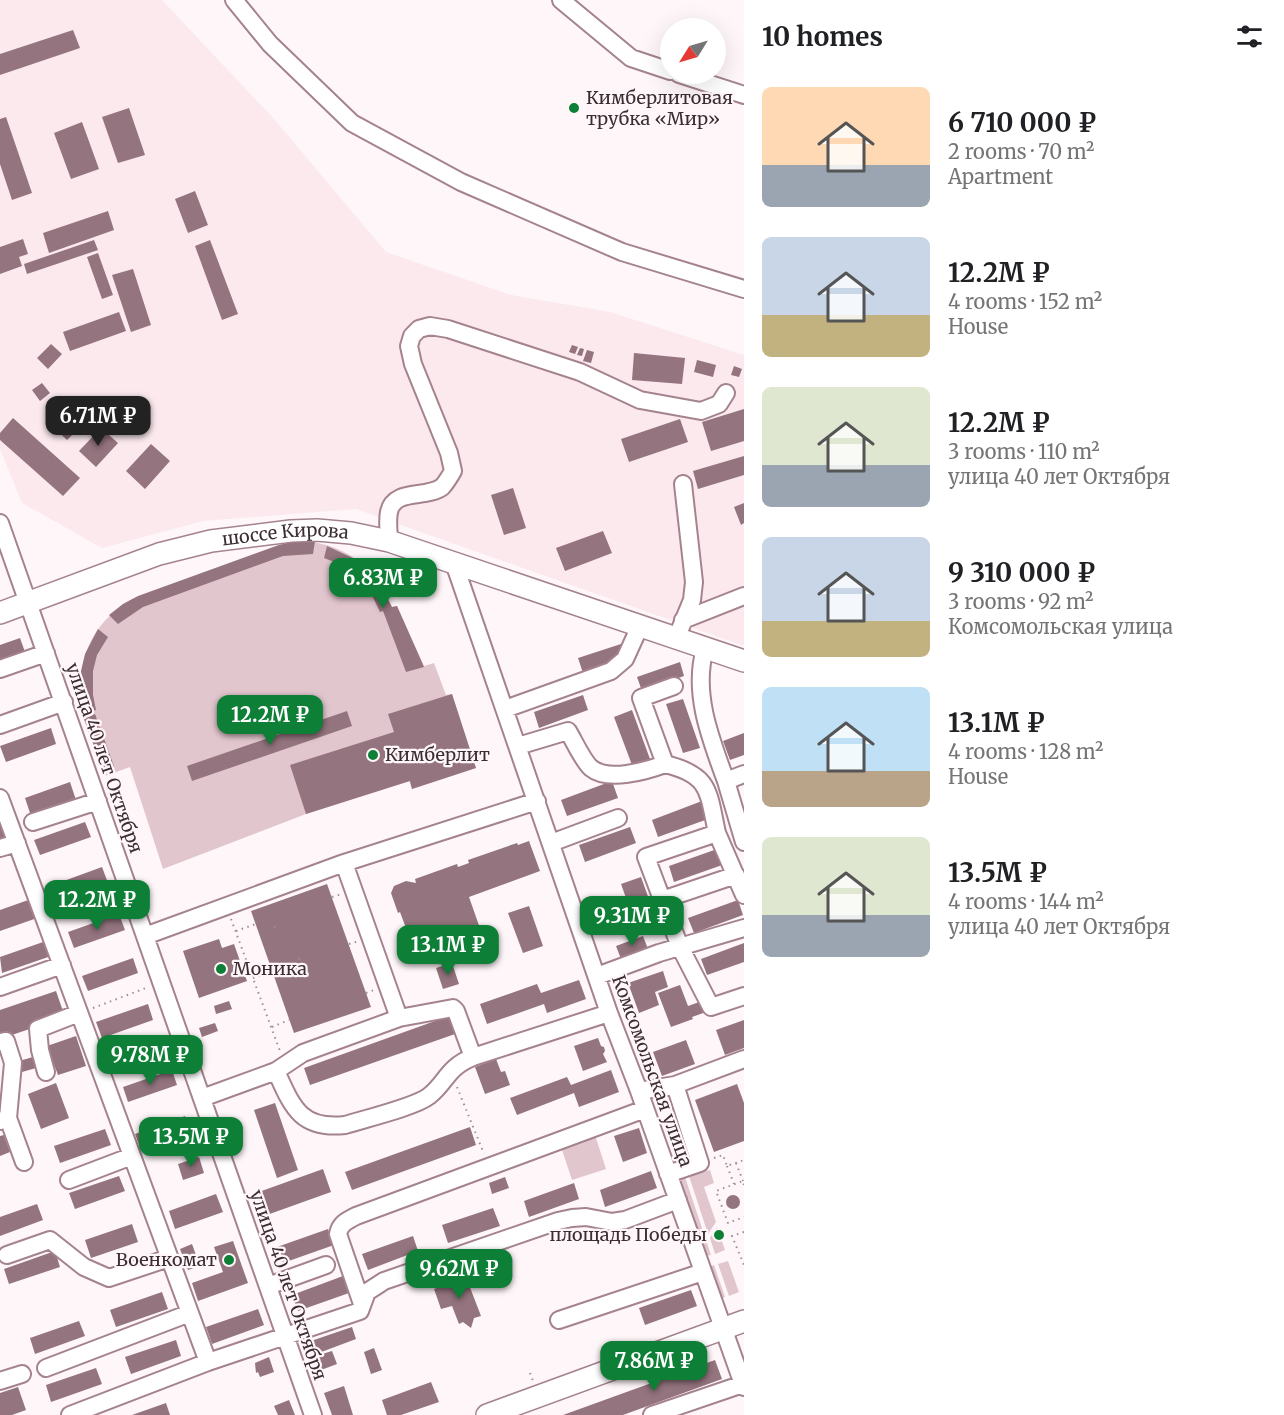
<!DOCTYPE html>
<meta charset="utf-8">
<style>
body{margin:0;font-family:Merriweather,serif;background:#f6f6f6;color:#202124;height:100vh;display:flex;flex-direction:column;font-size:22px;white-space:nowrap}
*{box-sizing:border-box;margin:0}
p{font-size:20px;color:#757577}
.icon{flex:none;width:33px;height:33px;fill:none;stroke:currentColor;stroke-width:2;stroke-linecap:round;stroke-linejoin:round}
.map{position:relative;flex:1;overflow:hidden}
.side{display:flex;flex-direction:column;background:#fff;width:540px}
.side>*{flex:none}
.needle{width:39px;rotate:233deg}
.controls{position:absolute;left:660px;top:18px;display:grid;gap:12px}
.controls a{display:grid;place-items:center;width:66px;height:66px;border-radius:50%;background:#fff;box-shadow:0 6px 24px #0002;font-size:30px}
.price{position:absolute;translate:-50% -51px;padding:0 14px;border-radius:12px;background:#0e7f36;color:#fff;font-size:20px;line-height:39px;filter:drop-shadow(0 2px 3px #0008)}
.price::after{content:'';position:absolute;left:50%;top:36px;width:18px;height:14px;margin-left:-9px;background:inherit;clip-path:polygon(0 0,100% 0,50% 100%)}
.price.current{background:#222;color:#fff}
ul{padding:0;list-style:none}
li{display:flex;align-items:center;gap:18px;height:150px;padding:0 18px}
li span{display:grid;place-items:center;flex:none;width:168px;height:120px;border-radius:9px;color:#555}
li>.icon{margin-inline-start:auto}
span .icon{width:72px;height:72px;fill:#fffc;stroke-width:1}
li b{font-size:26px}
h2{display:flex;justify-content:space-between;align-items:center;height:72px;padding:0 18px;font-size:26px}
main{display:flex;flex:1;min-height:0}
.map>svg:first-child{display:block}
</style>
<main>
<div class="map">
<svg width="744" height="1415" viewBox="0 0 744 1415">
<rect width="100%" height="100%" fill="#fef6f8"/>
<path fill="#fbe9ee" d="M0 0H162L274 119 386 252 511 295 610 312 744 355V646L356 509 203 521 102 548 22 503 0 449Z"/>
<path fill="#e2c6ce" d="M296 541C341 541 375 565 392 607L397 606 424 666 434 663 446 695 452 694 476 768 412 789 409 781 306 814 163 869 130 767 105 776 84 719 87 717C73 668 86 628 130 600L279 545Z
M595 1135 606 1169 572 1180 561 1147Z
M710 1170 714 1183 704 1187 716 1222 708 1234 689 1176Z
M685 1177 711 1255 706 1256 680 1179Z
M717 1227 725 1250 715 1254 710 1238Z
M728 1261 739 1292 729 1296 718 1264Z
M714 1265 725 1297 720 1299 709 1267Z"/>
<path fill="#94747e" d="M73 30 80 48 0 75V54Z
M129 108 145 155 118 163 102 117Z
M6 117 32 193 12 200 0 164V119Z
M82 122 99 169 71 179 54 133Z
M195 191 208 225 188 233 175 199Z
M108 211 114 230 49 253 43 233Z
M23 239 28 254 19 257 22 266 0 274V247Z
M94 240 98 250 27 274 24 264Z
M210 240 238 314 222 320 195 246Z
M98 253 113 295 102 299 87 257Z
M133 269 151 325 131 332 112 275Z
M119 312 126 331 70 351 63 332Z
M51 344 62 354 48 369 37 358Z
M572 345 578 347 575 354 569 352Z
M580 348 584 349 582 356 577 355Z
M587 350 594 352 591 363 583 361Z
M634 353 685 358 682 384 632 380Z
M697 360 716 365 713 377 694 372Z
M734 366 742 369 739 377 731 375Z
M42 383 50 393 40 401 32 390Z
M59 408 80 427 67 440 47 421Z
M744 409V441L711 451 702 422Z
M13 418 80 478 63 496 0 440V433Z
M680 419 688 442 629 462 621 439Z
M101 428 118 443 96 467 79 451Z
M151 444 170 461 145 489 126 471Z
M744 456V475L698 489 693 471Z
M513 488 526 528 504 535 491 495Z
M744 503V523L741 525 734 507Z
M603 531 612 553 565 571 556 548Z
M296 541H315L313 554 283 556 143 607 118 624 109 615 123 604 138 596 279 545Z
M327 546 357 560 376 578 392 607 397 606 424 667 406 672 383 611 380 612 371 593 356 574 342 565 324 558Z
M98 629 108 637 97 655 93 671V695L96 710 86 714 81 691V671L85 654Z
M20 638 25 652 0 661V645Z
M621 644 626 658 583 673 578 658Z
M680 662 684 676 642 691 637 677Z
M452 694 476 768 412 789 410 781 306 814 290 765 394 732 388 714Z
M583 695 588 710 539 728 534 712Z
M683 699 700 748 683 753 666 704Z
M632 710 650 759 632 765 614 717Z
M347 711 352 726 192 781 187 766Z
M95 714 114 766 103 770 84 719Z
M51 728 56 744 6 762 0 746Z
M744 733V755L730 760 723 741Z
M612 781 618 798 567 816 561 800Z
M70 782 76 800 31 816 25 798Z
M702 801 708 819 658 837 652 820Z
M0 816 10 839 0 842Z
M85 822 91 837 40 855 34 840Z
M630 827 636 843 585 862 579 845Z
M529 841 540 871 469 897 482 934 420 957 416 946 413 947 400 912 398 913 391 893 394 886 406 881 416 883 415 879 457 864 458 867 469 863 468 860 517 843 518 845Z
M720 848 725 864 674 882 669 866Z
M102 867 108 883 56 902 50 886Z
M641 877 659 927 639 934 621 884Z
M327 884 371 1007 294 1033 251 911Z
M34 898 40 917 0 931V910Z
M738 900 743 915 694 933 688 918Z
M529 906 543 946 523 953 508 913Z
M119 914 125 930 74 948 68 932Z
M643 936 648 949 621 959 616 946Z
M219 939 222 948 234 944 247 981 199 998 183 951Z
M46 941 51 956 2 973 0 957Z
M744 943V962L707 975 701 959Z
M133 958 138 973 88 991 82 976Z
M452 963 459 984 443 989 436 968Z
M663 971 668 987 655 992 659 1005 639 1013 628 983Z
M579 980 586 999 547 1013 544 1004 487 1024 480 1004 537 984 541 993Z
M680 985 688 1006 702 1001 706 1012 692 1017 693 1019 671 1027 658 993Z
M56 991 65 1017 0 1039V1010Z
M229 1001 232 1009 216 1014 214 1006Z
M148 1004 153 1020 102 1038 96 1022Z
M449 1016 455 1034 310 1085 304 1068Z
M744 1020V1048L725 1055 716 1030Z
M215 1023 218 1031 202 1037 199 1028Z
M76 1036 86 1066 58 1075 47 1046Z
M598 1038 601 1046 604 1047 605 1051 603 1054 607 1062 583 1071 574 1046Z
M686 1040 695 1064 662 1076 653 1052Z
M157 1041 161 1053 138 1061 134 1049Z
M33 1057 36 1068 22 1072 19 1061Z
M496 1059 501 1072 505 1071 510 1085 485 1094 475 1067Z
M172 1070 177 1085 128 1102 123 1087Z
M611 1070 619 1092 579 1107 574 1093 517 1115 510 1098 567 1077 571 1085Z
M56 1083 69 1118 41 1129 28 1094Z
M737 1084 744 1103V1141L714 1152 695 1100Z
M275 1103 298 1170 277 1178 254 1110Z
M185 1116 191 1133 141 1150 135 1134Z
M470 1127 476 1145 352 1190 345 1172Z
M639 1128 647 1153 623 1162 614 1136Z
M105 1129 111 1145 60 1163 54 1146Z
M4 1135 10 1152 0 1156V1136Z
M199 1157 204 1173 183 1180 178 1164Z
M323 1169 331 1192 264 1216 256 1193Z
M651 1171 657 1188 605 1207 600 1190Z
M119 1176 125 1191 75 1209 69 1193Z
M505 1177 509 1188 492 1194 489 1183Z
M574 1183 579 1199 529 1217 524 1201Z
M216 1194 223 1212 175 1229 169 1211Z
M726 1202a7 7 0 1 1 14 0a7 7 0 1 1-14 0Z
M37 1204 43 1220 0 1236V1217Z
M493 1208 500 1226 448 1243 442 1225Z
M132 1224 138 1242 91 1258 85 1240Z
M328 1229 334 1245 283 1263 277 1247Z
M413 1236 418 1251 368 1270 362 1254Z
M233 1241 248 1283 198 1301 192 1283 223 1272 214 1247Z
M192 1244 200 1266 188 1270 180 1249Z
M55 1251 60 1267 9 1284 4 1269Z
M451 1274 459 1279 466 1277 481 1316 474 1318 471 1328 463 1322 459 1324 452 1306 441 1309 434 1289 449 1283Z
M343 1276 349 1293 298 1311 292 1295Z
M691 1290 697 1306 645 1325 639 1308Z
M162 1292 168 1309 116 1327 110 1310Z
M258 1309 264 1325 212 1344 206 1327Z
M79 1321 85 1336 35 1354 30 1338Z
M352 1327 356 1339 316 1354 311 1341Z
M176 1340 181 1356 131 1374 125 1357Z
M374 1348 382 1370 371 1374 364 1352Z
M332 1351 337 1364 321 1370 316 1356Z
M269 1357 274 1372 260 1377 258 1372 256 1373 255 1363Z
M715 1360 722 1379 623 1415H563Z
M96 1368 102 1384 51 1402 46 1385Z
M431 1382 439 1402 401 1415H387L382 1400Z
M344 1386 353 1415H332L324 1393Z
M18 1387 26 1410 12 1415H0V1393Z
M289 1400 295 1415H278L274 1406Z
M166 1403 170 1415H132Z"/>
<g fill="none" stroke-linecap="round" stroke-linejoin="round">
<g stroke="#a5838d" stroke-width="20">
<path id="minor" d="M234 0 270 44 352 123 461 182 622 252 744 289
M561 0 631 58 670 71
M679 74 744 95
M0 523 313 1415
M389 541C389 533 387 521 389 512 394 488 426 499 442 487 446 483 450 476 453 471L449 453 413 364 409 346 412 336 419 329 430 326 448 329 580 372 640 400 701 411 719 404 726 393
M454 563 609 1013 639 1091 744 1387
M683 620 744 596
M676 639 692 600 694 582 683 484
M705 649C692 693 711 740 726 781L744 774
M0 669 46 653
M505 709 611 671 625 659 640 626
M0 725 64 702
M518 746 568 731C574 741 583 761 591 768 608 782 646 771 665 764L641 698 674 686
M665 764C711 775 708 792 717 833
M726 781 744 842
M0 798 208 1362
M33 822 98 801
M551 843 618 818
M0 848 17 843
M344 863 399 1018
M744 895 717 833 646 857 680 947 711 1007 744 996
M662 900 736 875
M145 936 344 863 537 801
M597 976 659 953 744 928
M0 987 62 965
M0 1042 6 1041 13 1063 8 1118 0 1121
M276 1071C292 1106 300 1130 345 1125 364 1119 415 1107 429 1096 447 1082 446 1068 473 1057
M46 1072 40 1050 38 1029 79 1013
M675 1085 744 1059
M639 1091 675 1085 700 1163 668 1174
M202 1098 276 1071 303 1053 399 1018 453 1008 456 1011 473 1057 609 1013
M8 1118 24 1162
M69 1180 132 1156
M7 1255 50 1240 84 1267 109 1278 169 1258
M268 1286 326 1265
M362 1304 338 1234C340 1224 346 1221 356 1216L645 1109
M559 1320 703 1272
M46 1368 190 1313
M0 1381 22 1374
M70 1415 208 1362 360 1311 367 1292 384 1281 558 1221 572 1218 586 1217 612 1222 625 1220 678 1200
M652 1415 743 1384"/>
</g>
<g stroke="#a5838d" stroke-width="24">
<g id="major">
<path id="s1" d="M0 613 159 554 211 541 291 531 317 530 351 533 389 541 744 661"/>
<path d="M487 1415 744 1321"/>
</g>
</g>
<path stroke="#9c9194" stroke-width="2" stroke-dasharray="1.5 4.5" stroke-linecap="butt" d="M332 897 342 894
M57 918 114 898
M231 919 280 1051
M274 927 278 925
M236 931 256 924
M349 944 359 941
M299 958 301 965
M253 978 272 971
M366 993 374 990
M93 1008 146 988
M272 1027 289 1020
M457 1087 484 1154
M714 1158 723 1155 727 1166 744 1160
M736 1163 743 1181
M727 1166 734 1184
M744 1185 743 1181 716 1191 728 1223 744 1217
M744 1232 732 1236 744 1265
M530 1373 533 1381"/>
<use href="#minor" stroke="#fff" stroke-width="16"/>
<use href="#major" stroke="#fff" stroke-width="21"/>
</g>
<g fill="#0e7f36" stroke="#fef6f8" stroke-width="2">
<circle cx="574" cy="108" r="6"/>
<circle cx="373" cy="755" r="6"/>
<circle cx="221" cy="969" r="6"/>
<circle cx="719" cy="1235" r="6"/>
<circle cx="229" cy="1260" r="6"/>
</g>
<g text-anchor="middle" stroke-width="4.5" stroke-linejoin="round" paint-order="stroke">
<g font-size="18" fill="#3b2d31" stroke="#fef6f8" text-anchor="start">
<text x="586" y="104">Кимберлитовая<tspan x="586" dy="21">трубка «Мир»</tspan></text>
<text x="385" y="761">Кимберлит</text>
<text x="233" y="975">Моника</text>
<text x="707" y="1241" text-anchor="end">площадь Победы</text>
<text x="217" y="1266" text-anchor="end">Военкомат</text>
</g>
<g font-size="18" fill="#3b2d31" stroke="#fef6f8">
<text dy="6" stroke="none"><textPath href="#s1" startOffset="298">шоссе Кирова</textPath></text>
<text transform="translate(104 758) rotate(71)" y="6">улица 40 лет Октября</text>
<text transform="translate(652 1071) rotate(70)" y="6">Комсомольская улица</text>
<text transform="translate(288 1285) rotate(71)" y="6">улица 40 лет Октября</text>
</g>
</g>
</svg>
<div class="controls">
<a><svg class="needle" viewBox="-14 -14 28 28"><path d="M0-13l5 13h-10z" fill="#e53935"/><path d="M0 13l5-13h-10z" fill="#757577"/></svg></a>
</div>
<b class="price current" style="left:98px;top:447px">6.71M ₽</b>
<b class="price" style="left:383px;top:609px">6.83M ₽</b>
<b class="price" style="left:270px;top:746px">12.2M ₽</b>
<b class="price" style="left:97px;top:931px">12.2M ₽</b>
<b class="price" style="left:632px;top:947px">9.31M ₽</b>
<b class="price" style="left:448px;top:976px">13.1M ₽</b>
<b class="price" style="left:150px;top:1086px">9.78M ₽</b>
<b class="price" style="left:191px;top:1168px">13.5M ₽</b>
<b class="price" style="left:459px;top:1300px">9.62M ₽</b>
<b class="price" style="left:654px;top:1392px">7.86M ₽</b>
</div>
<section class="side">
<h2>10 homes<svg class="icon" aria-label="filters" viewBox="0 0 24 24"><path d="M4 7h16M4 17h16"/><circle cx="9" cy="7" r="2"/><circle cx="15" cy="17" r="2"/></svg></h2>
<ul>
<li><span style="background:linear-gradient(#ffd9b3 65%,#9aa5b1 0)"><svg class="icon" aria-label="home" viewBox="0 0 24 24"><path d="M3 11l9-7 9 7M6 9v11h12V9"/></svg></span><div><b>6 710 000 ₽</b><p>2 rooms · 70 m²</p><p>Apartment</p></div></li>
<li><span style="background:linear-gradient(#c9d6e8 65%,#c2b280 0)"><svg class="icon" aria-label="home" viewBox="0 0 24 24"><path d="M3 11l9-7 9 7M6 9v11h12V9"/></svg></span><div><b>12.2M ₽</b><p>4 rooms · 152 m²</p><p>House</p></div></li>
<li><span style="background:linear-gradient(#dfe7d0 65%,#9aa5b1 0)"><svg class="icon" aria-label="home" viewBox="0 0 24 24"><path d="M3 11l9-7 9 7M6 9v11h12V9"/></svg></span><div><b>12.2M ₽</b><p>3 rooms · 110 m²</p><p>улица 40 лет Октября</p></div></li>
<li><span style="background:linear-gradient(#c9d6e8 70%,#c2b280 0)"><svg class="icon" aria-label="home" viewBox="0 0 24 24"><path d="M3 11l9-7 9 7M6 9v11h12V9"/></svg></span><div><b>9 310 000 ₽</b><p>3 rooms · 92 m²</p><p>Комсомольская улица</p></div></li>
<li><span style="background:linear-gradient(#bfe0f5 70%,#b9a48a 0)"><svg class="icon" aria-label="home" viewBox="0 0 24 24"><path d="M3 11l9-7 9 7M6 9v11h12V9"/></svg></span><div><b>13.1M ₽</b><p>4 rooms · 128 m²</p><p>House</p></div></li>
<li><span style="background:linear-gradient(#dfe7d0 65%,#9aa5b1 0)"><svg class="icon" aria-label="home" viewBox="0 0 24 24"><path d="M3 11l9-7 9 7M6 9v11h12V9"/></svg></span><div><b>13.5M ₽</b><p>4 rooms · 144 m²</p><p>улица 40 лет Октября</p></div></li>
</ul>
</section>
</main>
